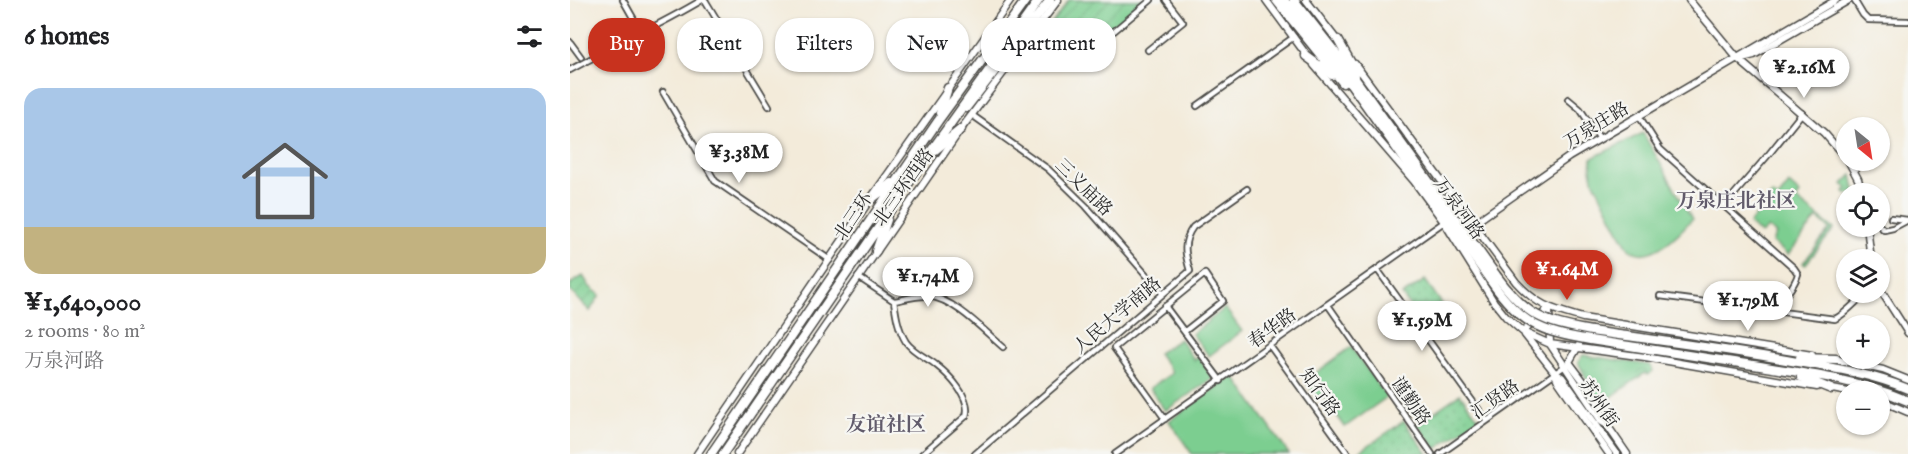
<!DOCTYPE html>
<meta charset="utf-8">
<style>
body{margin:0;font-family:"IM FELL English","Noto Serif SC",serif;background:#f2f2f2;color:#202124;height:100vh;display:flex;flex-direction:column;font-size:22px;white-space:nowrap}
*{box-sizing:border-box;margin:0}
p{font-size:20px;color:#757577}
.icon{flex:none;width:33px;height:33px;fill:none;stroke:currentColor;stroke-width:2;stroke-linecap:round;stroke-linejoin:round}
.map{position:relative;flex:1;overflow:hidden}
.details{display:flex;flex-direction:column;background:#fff;width:570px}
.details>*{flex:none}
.banner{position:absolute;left:18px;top:18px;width:570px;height:54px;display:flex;gap:12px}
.needle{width:39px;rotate:150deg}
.tools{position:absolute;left:1266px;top:117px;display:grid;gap:12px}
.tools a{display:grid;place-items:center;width:54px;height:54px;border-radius:50%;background:#fff;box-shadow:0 2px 4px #0004;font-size:30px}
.price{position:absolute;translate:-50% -51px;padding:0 14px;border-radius:21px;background:#fff;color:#222;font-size:20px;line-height:39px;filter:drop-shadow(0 2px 3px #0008)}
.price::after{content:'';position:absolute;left:50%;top:36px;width:18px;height:14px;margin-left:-9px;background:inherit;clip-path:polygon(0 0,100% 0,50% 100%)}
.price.selected{background:#c8321e;color:#fff}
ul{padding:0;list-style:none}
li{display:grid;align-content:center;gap:12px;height:318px;padding:0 24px}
li span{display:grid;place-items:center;height:186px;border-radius:18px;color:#555}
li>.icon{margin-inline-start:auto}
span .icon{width:108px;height:108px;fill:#fffc;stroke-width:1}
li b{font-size:26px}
h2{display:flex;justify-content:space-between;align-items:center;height:72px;padding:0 24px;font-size:26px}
.chip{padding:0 21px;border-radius:24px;background:#fff;box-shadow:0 2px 4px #0004;font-size:21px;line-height:54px}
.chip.selected{background:#c8321e;color:#fff}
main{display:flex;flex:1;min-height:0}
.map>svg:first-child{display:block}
</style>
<main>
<section class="details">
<h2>6 homes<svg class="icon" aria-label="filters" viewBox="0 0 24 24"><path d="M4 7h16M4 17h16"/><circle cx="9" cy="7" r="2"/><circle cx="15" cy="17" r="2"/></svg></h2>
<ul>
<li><span style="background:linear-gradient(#a9c7e8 75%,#c2b280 0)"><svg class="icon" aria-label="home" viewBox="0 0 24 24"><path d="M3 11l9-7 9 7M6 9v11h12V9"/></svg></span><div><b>¥1,640,000</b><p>2 rooms · 80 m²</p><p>万泉河路</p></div></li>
</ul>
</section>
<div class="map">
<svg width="1338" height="454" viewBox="0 0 1338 454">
<defs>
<pattern id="grass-dots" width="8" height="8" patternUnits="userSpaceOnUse" patternTransform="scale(1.5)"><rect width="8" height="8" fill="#7cce90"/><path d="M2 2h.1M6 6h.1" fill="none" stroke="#6bb17c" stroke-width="1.8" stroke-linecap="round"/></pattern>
<pattern id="park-crowns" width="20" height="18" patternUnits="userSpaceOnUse" patternTransform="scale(1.5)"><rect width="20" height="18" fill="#7cce90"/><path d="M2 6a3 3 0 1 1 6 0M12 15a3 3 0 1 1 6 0" fill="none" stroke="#6bb17c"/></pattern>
<pattern id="garden-furrows" width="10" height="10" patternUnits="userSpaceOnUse" patternTransform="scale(1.5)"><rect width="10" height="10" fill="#7cce90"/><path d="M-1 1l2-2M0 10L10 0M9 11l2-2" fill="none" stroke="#6bb17c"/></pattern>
</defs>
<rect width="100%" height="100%" fill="#f6f6f2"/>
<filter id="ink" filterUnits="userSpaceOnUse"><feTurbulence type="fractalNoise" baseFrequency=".0167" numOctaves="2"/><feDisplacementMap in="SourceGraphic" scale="12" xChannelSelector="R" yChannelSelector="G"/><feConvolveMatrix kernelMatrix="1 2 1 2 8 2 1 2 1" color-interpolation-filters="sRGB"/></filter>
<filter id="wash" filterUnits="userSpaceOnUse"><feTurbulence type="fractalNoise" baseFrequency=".008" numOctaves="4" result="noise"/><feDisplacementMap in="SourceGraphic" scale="24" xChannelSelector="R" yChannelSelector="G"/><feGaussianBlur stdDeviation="1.35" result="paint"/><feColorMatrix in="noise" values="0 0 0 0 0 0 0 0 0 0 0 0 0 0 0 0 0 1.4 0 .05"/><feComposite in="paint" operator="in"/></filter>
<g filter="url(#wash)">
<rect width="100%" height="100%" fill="#f3ebda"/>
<path fill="url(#grass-dots)" stroke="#547c5e" stroke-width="1.5" d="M855 280 885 322 862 338 832 295Z
M890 394 909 419 866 449 847 424Z
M834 421 858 454H786Z"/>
<path fill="url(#park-crowns)" stroke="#547c5e" stroke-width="1.5" d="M1013 355 1080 365 1083 371 1077 375 1075 373 1033 403 1019 384 1008 362Z"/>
<path fill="url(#garden-furrows)" stroke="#547c5e" stroke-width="1.5" d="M499 0H575L496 64 486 56 482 60 466 43Z
M1282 175 1286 193 1276 194 1274 191 1277 188 1273 184Z
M13 276 20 287 30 295 20 311 0 291V284Z"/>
<path fill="#7cce90" stroke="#547c5e" stroke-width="1.5" d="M1073 133 1122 219C1110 233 1080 265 1060 249 1053 243 1030 193 1024 182L1021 170 1022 158Z
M1219 184 1230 194 1226 199 1264 229 1235 265 1233 263 1260 229 1247 218 1218 255 1202 242 1206 234 1198 228 1191 234 1179 224 1202 194 1208 198Z
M655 308 672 331 639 356 622 334Z
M610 339 624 360 629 357 643 378 595 411 580 388 602 373 588 353Z
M781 347 817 397 775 427 752 394 747 397 735 381Z
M663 375 719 454H622L599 421Z"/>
</g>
<g filter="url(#ink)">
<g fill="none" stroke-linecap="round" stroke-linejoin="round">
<g stroke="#494845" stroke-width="8">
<path id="street" d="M53 0 83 53
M135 0 199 106
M1284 0 1293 15 1298 20 1338 21
M544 31 581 0
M0 42 11 57
M578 50 613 22 596 0
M0 70C43 46 89 26 132 0
M93 92 145 181 260 260
M998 99 1010 109 1030 139
M627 106 724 37
M402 115 478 169 516 206 593 294
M1069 116 1090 149 1224 268 1228 274C1224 289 1211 298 1206 313
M1155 205 1199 154 1232 113
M1321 218 1338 220
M1310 226 1314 230 1323 228 1338 220
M807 269 917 421
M288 277 324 301C335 299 347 295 358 296 385 299 413 330 433 347
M1090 296 1265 319C1277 313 1286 301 1297 292
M324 301C326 315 328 329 336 342 343 352 357 358 366 365 379 375 402 398 396 416L352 454
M758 305 862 454
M595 306 651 381
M700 346 778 454
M595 419 544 348 635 274 653 301 615 331
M405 454 620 271C615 254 612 242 623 227L677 189
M545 454 874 222
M870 454 995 366"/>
</g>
<g stroke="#494845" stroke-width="9">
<path id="secondary" d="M696 0 738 57
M736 0 770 44
M1119 0 1168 59 1254 133 1276 158
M1172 58 1184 55 1279 0
M785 64 946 282C969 307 981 309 1013 318L1242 355
M744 65 844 181 874 222 924 302 936 317 953 332 980 344 1075 357 1247 387
M1278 160 1288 179 1292 194
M903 224 999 157 1266 0
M1297 226 1301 260
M1310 289 1338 333
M979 308 980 344 1032 422 1037 425 1057 454
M953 332 979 308
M955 335 985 373 992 377 1047 454
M1009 345 999 362 1026 398 1037 425
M1264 359 1313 370 1338 380
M985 374 988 381 1039 454
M1257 388 1278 392
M1310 400 1338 412
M127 454 299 201 441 0
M167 454 391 129 488 0"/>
</g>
<g stroke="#494845" stroke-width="11">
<path id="highway" d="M706 0 773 83
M714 0 771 70 920 280
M724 0 776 66 926 275
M768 40 786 72
M736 56 762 75
M396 108 480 0
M370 113 378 88
M363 152 391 129
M299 201 322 183
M306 251 317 220
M1021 331C1090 341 1159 349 1227 362 1265 368 1302 374 1338 389
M1020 340C1074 348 1128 357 1183 365 1235 373 1289 380 1338 401
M1230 358 1266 359
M1231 377 1261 389
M141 454 368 121 456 0
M153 454 356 158 469 0"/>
</g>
<use href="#street" stroke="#fff" stroke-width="4.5"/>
<use href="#secondary" stroke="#fff" stroke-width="6"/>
<use href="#highway" stroke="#fff" stroke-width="8"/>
<g stroke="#494845" stroke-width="11" stroke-linecap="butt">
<path id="highway-bridge" d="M926 275C956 316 972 322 1021 331
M920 280C951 324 968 331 1020 340"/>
</g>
<use href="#highway-bridge" stroke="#fff" stroke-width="8"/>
</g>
</g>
<g text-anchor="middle" stroke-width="4.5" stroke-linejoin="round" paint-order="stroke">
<g font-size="18" fill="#2b2b2b" stroke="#f6f6f2">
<text transform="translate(1026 125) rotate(-31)" y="6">万泉庄路</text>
<text transform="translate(333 187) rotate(-55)" y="6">北三环西路</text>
<text transform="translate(514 187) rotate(45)" y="6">三义庙路</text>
<text transform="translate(889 208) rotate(54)" y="6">万泉河路</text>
<text transform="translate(283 216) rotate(-56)" y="6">北三环</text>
<text transform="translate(547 315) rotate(-40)" y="6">人民大学南路</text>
<text transform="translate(702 328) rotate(-36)" y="6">春华路</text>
<text transform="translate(750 392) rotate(54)" y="6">知行路</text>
<text transform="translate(925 399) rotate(-35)" y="6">汇贤路</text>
<text transform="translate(841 401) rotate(55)" y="6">谨勤路</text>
<text transform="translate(1029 403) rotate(55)" y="6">苏州街</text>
</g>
<g font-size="20" font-weight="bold" fill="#615b6b" stroke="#f6f6f2">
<text x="1166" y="207">万泉庄北社区</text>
<text x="316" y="431">友谊社区</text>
</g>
</g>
</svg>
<div class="tools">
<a><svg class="needle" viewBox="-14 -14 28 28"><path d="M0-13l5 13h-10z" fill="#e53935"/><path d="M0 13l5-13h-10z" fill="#757577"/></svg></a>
<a><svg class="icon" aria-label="locate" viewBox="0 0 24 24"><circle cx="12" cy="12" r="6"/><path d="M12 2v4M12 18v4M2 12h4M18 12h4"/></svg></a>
<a><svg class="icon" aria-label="layers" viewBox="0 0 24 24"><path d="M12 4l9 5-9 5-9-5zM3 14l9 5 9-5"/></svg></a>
<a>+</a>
<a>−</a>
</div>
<b class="price" style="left:1234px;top:99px">¥2.16M</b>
<b class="price" style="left:169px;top:184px">¥3.38M</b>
<b class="price selected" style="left:997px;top:301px">¥1.64M</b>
<b class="price" style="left:358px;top:308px">¥1.74M</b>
<b class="price" style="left:1178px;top:332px">¥1.79M</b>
<b class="price" style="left:852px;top:352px">¥1.59M</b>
<div class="banner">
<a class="chip selected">Buy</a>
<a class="chip">Rent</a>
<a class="chip">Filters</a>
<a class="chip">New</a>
<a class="chip">Apartment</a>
</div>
</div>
</main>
